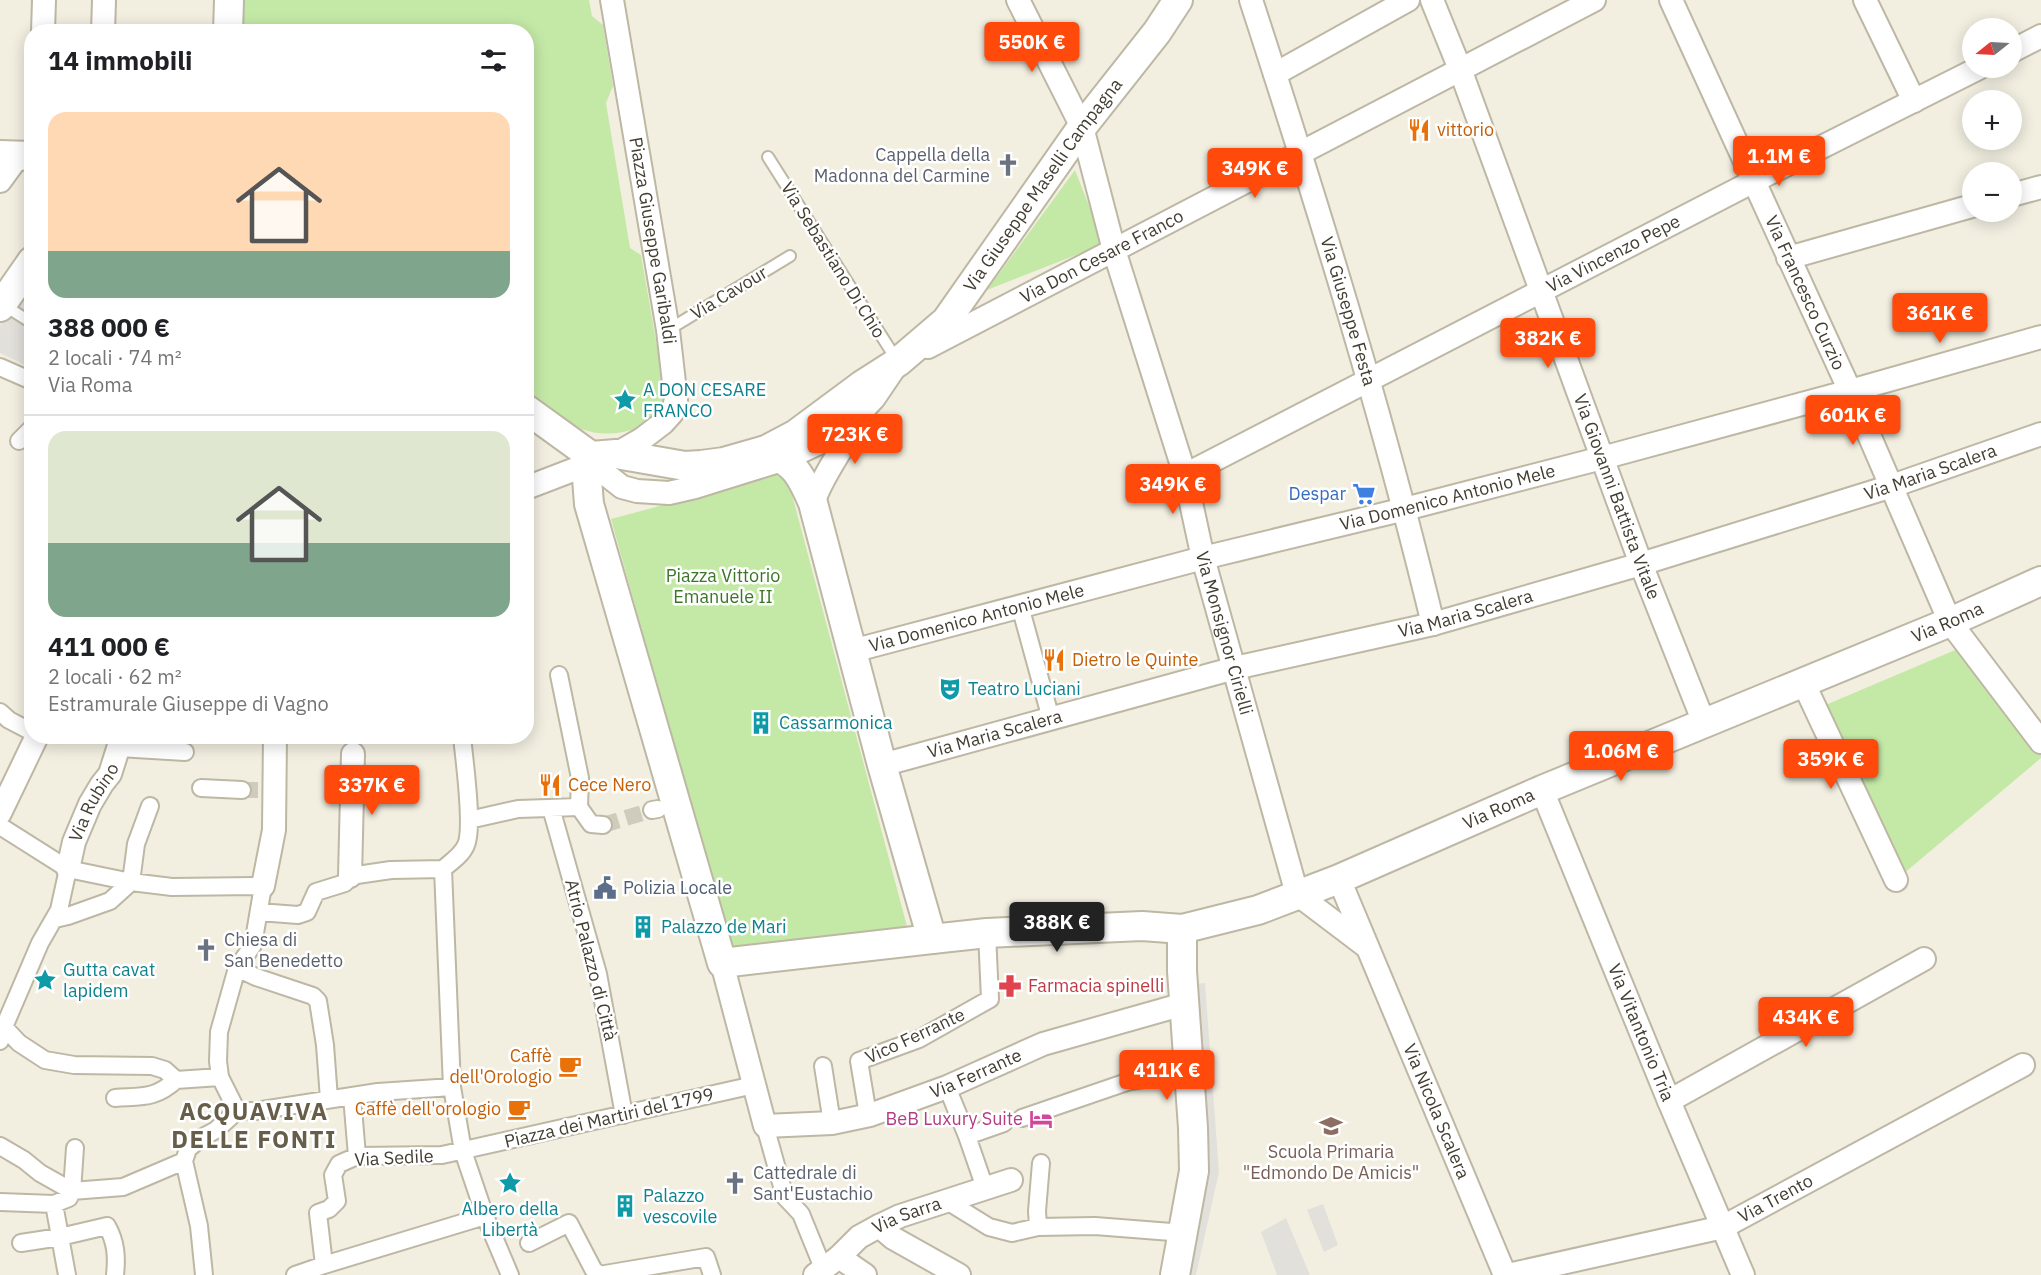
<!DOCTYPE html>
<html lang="it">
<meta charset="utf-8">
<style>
body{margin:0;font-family:"IBM Plex Sans",sans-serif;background:#f6f6f6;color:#202124;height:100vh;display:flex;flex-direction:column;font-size:22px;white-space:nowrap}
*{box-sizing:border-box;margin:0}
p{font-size:20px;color:#757577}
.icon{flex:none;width:33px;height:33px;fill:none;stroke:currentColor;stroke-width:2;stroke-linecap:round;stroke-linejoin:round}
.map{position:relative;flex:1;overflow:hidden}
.sheet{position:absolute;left:24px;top:24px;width:510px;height:720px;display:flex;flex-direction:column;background:#fff;border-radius:24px;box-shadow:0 3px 15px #0003}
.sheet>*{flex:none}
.needle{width:39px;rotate:252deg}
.buttons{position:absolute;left:1962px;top:18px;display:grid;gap:12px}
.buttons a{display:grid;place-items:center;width:60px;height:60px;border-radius:50%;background:#fff;box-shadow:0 3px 15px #0003;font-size:30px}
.price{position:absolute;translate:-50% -51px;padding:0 14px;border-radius:6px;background:#ff4a0b;color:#fff;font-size:20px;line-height:39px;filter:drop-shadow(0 2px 3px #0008)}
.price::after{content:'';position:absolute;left:50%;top:36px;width:18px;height:14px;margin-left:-9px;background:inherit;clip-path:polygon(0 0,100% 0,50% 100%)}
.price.current{background:#222;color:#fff}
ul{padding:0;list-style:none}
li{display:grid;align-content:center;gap:12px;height:318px;padding:0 24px}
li+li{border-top:2px solid #e0e0e0}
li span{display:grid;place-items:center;height:186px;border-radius:18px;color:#555}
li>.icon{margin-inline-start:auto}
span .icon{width:108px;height:108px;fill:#fffc;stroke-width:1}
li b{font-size:26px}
h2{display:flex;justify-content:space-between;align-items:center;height:72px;padding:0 24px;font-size:26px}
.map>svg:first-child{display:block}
</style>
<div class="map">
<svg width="2041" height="1275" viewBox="0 0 2041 1275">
<rect width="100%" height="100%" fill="#f2efe1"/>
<path fill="#c4e9a7" d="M241 0H589L592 16 603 25 613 86 606 103 630 248 641 255 665 392V406C661 411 655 420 650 424 642 429 631 430 623 432 581 440 557 416 527 393L526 32H239Z
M1075 170 1104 244 987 290Z
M786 472 908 930 730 949 611 519Z
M1967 645 2041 742V758L1896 880 1816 709Z"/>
<path fill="#e2e0db" d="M31 279V368L0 353V325Z
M1205 983 1219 1172 1196 1275H1185L1194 984Z
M1323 1204 1338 1245 1324 1252 1307 1210Z
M1286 1218 1310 1275H1277L1261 1232Z"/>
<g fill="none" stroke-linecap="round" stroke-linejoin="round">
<path stroke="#cfccbe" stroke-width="16" stroke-dasharray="16 8" stroke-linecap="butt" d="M242 790H267
M603 825 652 810"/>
<g stroke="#bdb7a4" stroke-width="14">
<path id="service" d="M768 157 898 362
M2 304 32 323
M668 330 790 256"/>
</g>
<g stroke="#bdb7a4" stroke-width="20">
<path id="pedestrian" d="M0 367 32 381
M19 441 32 428
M1020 606 1051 719
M559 675 580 778 579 807
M0 712 9 720 32 732
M119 748 185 752
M201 788 242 790
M551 808 598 974 624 1115
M652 810 658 809
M469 820 518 809 579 807 591 824 603 825
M0 826 68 869 131 882 172 887 263 886 253 945 237 968 219 1032 218 1061 220 1077 237 1111
M443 869 452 1087 463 1151 485 1216 510 1275
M443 869C451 862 462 855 466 845 474 827 464 759 462 736
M259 912 298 915 307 912 316 892 345 883 350 876 391 870 443 869
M55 919 68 916 110 901 131 882 136 844 150 806
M237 968 256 977 313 996 318 1001 325 1045 329 1099
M4 1027 19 1043 45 1060 74 1065 152 1066 165 1070 176 1080
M0 1041 4 1027 40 943 59 910 68 869
M823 1066 832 1123
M176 1080 220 1077
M947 1087 967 1136 985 1188
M352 1096 357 1156
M115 1098C142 1096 155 1099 176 1080
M237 1111H255L378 1092 452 1087
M868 1115 859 1061 919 1039 990 999 987 933
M1022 1118 1127 1082 1188 1071
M765 1126 785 1197 801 1214 823 1268
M967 1136 1004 1123
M0 1146 24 1160 40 1173 72 1191 123 1187 184 1161
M947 1201 989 1227 1012 1233 1038 1227 1095 1226 1184 1233
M0 1202 54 1204 69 1198 72 1191 75 1148
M54 1204 67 1275
M1038 1227 1037 1211 1041 1163
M21 1243 60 1237 107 1226C116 1242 117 1257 115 1275
M529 1243 569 1223 593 1269 599 1275 706 1257 712 1275
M324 1265 485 1216
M204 1275 199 1226 184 1161 188 1149 201 1138 216 1130 237 1111
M295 1275 324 1265 318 1213 329 1209 337 1201 333 1175 339 1164 357 1156 442 1155 754 1085"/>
</g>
<g stroke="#bdb7a4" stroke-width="26">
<g id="minor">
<path id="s1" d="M612 0 668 330 676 400 672 413 663 423 642 439 616 454"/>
<path id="s2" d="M1018 0 1082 127 1114 250 1185 475 1203 558 1297 894 1367 947"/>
<path id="s3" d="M1251 0C1318 206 1382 413 1433 624"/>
<path id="s4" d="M1432 0 1460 69 1641 564 1704 723"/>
<path id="s5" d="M1671 0 1850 391 1950 622 2041 742"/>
<path d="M1865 0 1914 101"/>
<path d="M43 32 44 0"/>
<path d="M103 32 104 0"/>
<path d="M2012 51 2041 36"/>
<path d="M1275 74 1408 0"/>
<path d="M0 181 19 155"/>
<path d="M2012 195 2041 187"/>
<path d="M1788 258 1972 206"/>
<path id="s6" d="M928 347 1594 0"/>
<path d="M591 456 599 469 622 487 637 491 669 493 695 487 785 459 821 442 859 414 874 398 895 367"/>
<path id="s7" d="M1185 475 1754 181 1979 68"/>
<path d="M526 488 586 465"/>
<path d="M813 503C823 473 845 448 857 419"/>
<path id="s8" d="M852 651 1203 558 1405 509 1602 458 1850 391 2041 337"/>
<path d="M1803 682 1896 880"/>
<path id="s9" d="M882 765 1235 668 1433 624 1641 564 1892 486 2041 434"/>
<path id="s10" d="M1542 790 1669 1101 1743 1275"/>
<path d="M0 813 37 736"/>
<path id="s11" d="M68 869 74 842 90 804 102 784 110 774 122 736"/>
<path d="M350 876 353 754"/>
<path id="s12" d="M1339 879 1505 1275"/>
<path d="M263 886 274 830 275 736"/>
<path id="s13" d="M722 963 765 1126 832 1123 870 1115 947 1087 1043 1044 1184 1004"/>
<path d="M1669 1101 1924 959"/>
<path d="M879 1226 893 1238 959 1275"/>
<path d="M839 1257 865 1275"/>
<path id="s14" d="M815 1275 839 1257 859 1237 879 1226 900 1216 1011 1180"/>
<path id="s15" d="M1508 1275 1723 1227 2023 1065"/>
</g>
</g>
<g stroke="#bdb7a4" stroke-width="32">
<g id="tertiary">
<path d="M228 32 229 0"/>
<path d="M0 155 32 156"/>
<path d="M0 307 32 261"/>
<path d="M526 409 591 456"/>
<path d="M591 456 586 465 589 504 722 963 932 939 882 765 813 503C800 473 795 464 766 450"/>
<path id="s16" d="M591 456 616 454 685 466 701 465 724 462 766 450 796 434 862 385 898 362 946 321 1082 127 1157 32 1178 0"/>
<path id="s17" d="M932 939 987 933 1142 926 1182 929 1258 910 1339 879 1542 790 1950 622 2041 581"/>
<path d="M1175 1275 1194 1171 1193 1128 1182 971V929"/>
</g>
</g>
<use href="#service" stroke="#fff" stroke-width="10"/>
<use href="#pedestrian" stroke="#fff" stroke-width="16"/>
<use href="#minor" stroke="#fff" stroke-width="22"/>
<use href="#tertiary" stroke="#fff" stroke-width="28"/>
</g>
<defs>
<g id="restaurant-bare" transform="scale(1.8)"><path d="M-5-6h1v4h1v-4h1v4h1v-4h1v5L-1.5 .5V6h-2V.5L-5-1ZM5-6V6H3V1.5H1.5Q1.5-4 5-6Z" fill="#e8710a" stroke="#fff" stroke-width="2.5" paint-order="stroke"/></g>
<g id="church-bare" transform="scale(1.8)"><path d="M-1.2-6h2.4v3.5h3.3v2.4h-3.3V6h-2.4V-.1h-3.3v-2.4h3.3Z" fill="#6b7280" stroke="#fff" stroke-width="2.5" paint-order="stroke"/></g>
<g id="sight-bare" transform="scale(1.8)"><path d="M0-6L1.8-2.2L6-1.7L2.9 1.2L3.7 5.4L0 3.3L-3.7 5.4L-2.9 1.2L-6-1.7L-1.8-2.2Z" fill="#0f9aa8" stroke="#fff" stroke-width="2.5" paint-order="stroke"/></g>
<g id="supermarket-bare" transform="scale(1.8)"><path d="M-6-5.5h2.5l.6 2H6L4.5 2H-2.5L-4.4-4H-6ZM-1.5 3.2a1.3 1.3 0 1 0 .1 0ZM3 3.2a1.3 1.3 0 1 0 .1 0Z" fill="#3f7fe0" stroke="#fff" stroke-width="2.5" paint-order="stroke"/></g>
<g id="theatre-bare" transform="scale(1.8)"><path d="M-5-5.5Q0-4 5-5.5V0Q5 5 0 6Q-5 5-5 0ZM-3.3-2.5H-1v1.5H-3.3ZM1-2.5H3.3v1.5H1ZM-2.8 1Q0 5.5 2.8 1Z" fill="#0f9aa8" stroke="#fff" stroke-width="2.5" paint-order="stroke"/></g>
<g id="building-bare" transform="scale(1.8)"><path d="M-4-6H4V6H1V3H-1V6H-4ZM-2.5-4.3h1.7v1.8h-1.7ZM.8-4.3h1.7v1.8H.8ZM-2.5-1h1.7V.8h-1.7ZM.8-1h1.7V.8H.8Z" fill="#0f9aa8" stroke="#fff" stroke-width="2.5" paint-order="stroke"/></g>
<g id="civic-bare" transform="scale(1.8)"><path d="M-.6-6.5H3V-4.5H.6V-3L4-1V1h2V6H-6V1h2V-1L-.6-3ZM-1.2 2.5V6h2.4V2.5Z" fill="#5c6f8a" stroke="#fff" stroke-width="2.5" paint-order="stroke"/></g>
<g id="pharmacy-bare" transform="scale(1.8)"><path d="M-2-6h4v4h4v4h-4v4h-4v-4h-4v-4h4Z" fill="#e0444e" stroke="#fff" stroke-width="2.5" paint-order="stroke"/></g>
<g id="cafe-bare" transform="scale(1.8)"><path d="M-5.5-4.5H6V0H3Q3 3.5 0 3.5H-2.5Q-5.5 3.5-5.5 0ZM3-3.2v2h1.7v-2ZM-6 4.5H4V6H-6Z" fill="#e8710a" stroke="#fff" stroke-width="2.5" paint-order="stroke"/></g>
<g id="hotel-bare" transform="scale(1.8)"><path d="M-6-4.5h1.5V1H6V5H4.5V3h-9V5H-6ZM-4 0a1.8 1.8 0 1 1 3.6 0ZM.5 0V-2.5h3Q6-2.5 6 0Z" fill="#d1479c" stroke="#fff" stroke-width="2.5" paint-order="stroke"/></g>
<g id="school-bare" transform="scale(1.8)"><path d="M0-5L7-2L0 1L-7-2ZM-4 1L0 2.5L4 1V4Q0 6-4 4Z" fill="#8d6e63" stroke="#fff" stroke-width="2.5" paint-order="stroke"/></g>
</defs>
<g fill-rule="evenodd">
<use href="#restaurant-bare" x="1419" y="130"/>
<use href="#church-bare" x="1008" y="165"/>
<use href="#sight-bare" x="625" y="400"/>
<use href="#supermarket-bare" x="1364" y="494"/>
<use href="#restaurant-bare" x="1054" y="660"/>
<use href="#theatre-bare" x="950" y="689"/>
<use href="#building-bare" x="761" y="723"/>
<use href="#restaurant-bare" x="550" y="785"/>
<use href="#civic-bare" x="605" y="888"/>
<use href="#building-bare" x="643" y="927"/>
<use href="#church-bare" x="206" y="950"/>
<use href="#sight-bare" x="45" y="980"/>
<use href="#pharmacy-bare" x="1010" y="986"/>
<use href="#cafe-bare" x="570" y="1066"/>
<use href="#cafe-bare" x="519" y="1109"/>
<use href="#hotel-bare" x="1041" y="1119"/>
<use href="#school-bare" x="1331" y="1126"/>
<use href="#sight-bare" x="510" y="1183"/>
<use href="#church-bare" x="735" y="1183"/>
<use href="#building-bare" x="625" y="1206"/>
</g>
<g text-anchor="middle" stroke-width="5" stroke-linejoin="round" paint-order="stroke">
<g font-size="18" fill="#c56008" stroke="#fff" text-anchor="start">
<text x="1437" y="136">vittorio</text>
<text x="1072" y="666">Dietro le Quinte</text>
<text x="568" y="791">Cece Nero</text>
<text x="552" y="1062" text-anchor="end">Caffè<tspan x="552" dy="21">dell'Orologio</tspan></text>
<text x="501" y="1115" text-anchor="end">Caffè dell'orologio</text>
</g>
<g font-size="18" fill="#5b616d" stroke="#fff" text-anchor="start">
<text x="990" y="161" text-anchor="end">Cappella della<tspan x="990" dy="21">Madonna del Carmine</tspan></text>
<text x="224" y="946">Chiesa di<tspan x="224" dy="21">San Benedetto</tspan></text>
<text x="753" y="1179">Cattedrale di<tspan x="753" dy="21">Sant'Eustachio</tspan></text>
</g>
<g font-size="18" fill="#433e32" stroke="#fff">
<text dy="6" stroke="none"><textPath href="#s16" startOffset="567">Via Giuseppe Maselli Campagna</textPath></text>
<text dy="6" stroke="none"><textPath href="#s1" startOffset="244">Piazza Giuseppe Garibaldi</textPath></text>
<text dy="6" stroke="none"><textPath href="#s7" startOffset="482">Via Vincenzo Pepe</textPath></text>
<text dy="6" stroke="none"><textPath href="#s6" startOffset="196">Via Don Cesare Franco</textPath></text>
<text transform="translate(833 260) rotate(58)" y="6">Via Sebastiano Di Chio</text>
<text transform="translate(729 293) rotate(-31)" y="6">Via Cavour</text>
<text dy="6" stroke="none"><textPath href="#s5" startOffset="322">Via Francesco Curzio</textPath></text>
<text dy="6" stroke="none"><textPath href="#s3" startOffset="326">Via Giuseppe Festa</textPath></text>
<text dy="6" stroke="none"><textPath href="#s9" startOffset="1089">Via Maria Scalera</textPath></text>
<text dy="6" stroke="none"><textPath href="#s4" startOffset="530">Via Giovanni Battista Vitale</textPath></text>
<text dy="6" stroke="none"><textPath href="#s8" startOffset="615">Via Domenico Antonio Mele</textPath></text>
<text dy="6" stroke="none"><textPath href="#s9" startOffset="603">Via Maria Scalera</textPath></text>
<text dy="6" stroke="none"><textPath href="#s8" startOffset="129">Via Domenico Antonio Mele</textPath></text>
<text dy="6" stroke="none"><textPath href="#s17" startOffset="1076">Via Roma</textPath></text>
<text dy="6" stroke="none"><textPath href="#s2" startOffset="668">Via Monsignor Cirielli</textPath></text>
<text dy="6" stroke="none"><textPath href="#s9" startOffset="117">Via Maria Scalera</textPath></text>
<text dy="6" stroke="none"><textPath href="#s11" startOffset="72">Via Rubino</textPath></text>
<text dy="6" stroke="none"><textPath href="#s17" startOffset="590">Via Roma</textPath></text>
<text transform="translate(591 960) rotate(76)" y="6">Atrio Palazzo di Città</text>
<text dy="6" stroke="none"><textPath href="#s10" startOffset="262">Via Vitantonio Tria</textPath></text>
<text transform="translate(915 1036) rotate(-25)" y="6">Vico Ferrante</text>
<text dy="6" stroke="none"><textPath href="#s13" startOffset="388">Via Ferrante</textPath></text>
<text dy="6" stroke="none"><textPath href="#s12" startOffset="252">Via Nicola Scalera</textPath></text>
<text transform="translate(609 1118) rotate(-13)" y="6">Piazza dei Martiri del 1799</text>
<text transform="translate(394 1158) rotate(-3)" y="6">Via Sedile</text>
<text dy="6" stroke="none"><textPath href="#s15" startOffset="280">Via Trento</textPath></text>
<text dy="6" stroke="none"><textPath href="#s14" startOffset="111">Via Sarra</textPath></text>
</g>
<g font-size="18" fill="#0d838f" stroke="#fff" text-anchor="start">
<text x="643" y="396">A DON CESARE<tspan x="643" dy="21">FRANCO</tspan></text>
<text x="968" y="695">Teatro Luciani</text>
<text x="779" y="729">Cassarmonica</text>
<text x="661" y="933">Palazzo de Mari</text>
<text x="63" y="976">Gutta cavat<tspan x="63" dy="21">lapidem</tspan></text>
<text x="643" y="1202">Palazzo<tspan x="643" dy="21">vescovile</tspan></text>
<text x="510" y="1215" text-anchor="middle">Albero della<tspan x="510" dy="21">Libertà</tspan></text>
</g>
<g font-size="18" fill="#366cbe" stroke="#fff" text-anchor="end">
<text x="1346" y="500">Despar</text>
</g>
<g font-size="18" fill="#3a7624" stroke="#fff">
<text x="723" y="582">Piazza Vittorio<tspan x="723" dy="21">Emanuele II</tspan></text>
</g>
<g font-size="18" fill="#4e5e75" stroke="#fff" text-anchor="start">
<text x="623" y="894">Polizia Locale</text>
</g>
<g font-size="18" fill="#be3a42" stroke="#fff" text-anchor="start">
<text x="1028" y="992">Farmacia spinelli</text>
</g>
<g font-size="18" fill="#b23c85" stroke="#fff" text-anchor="end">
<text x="1023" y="1125">BeB Luxury Suite</text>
</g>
<g font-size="18" fill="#785e54" stroke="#fff">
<text x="1331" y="1158">Scuola Primaria<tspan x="1331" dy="21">"Edmondo De Amicis"</tspan></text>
</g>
<g font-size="24" font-weight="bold" letter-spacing="1.5" fill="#665e49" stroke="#fff">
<text x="254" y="1120">ACQUAVIVA<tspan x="254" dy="28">DELLE FONTI</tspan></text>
</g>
</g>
</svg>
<div class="buttons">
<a><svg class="needle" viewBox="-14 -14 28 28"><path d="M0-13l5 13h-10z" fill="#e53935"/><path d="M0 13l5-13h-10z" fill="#757577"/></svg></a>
<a>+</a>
<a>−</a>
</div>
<b class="price" style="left:1032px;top:73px">550K €</b>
<b class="price" style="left:1779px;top:187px">1.1M €</b>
<b class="price" style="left:1255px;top:199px">349K €</b>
<b class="price" style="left:1940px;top:344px">361K €</b>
<b class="price" style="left:1548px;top:369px">382K €</b>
<b class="price" style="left:1853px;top:446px">601K €</b>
<b class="price" style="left:855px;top:465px">723K €</b>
<b class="price" style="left:1173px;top:515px">349K €</b>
<b class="price" style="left:1621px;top:782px">1.06M €</b>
<b class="price" style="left:1831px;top:790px">359K €</b>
<b class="price" style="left:372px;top:816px">337K €</b>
<b class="price current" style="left:1057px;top:953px">388K €</b>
<b class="price" style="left:1806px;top:1048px">434K €</b>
<b class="price" style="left:1167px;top:1101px">411K €</b>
<section class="sheet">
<h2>14 immobili<svg class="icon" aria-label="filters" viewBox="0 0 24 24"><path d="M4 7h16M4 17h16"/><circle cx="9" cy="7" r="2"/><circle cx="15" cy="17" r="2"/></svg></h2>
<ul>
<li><span style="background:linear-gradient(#ffd9b3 75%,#7fa58c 0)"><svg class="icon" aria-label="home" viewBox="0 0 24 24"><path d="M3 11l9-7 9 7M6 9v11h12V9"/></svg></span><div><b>388 000 €</b><p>2 locali · 74 m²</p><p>Via Roma</p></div></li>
<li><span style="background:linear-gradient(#dfe7d0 60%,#7fa58c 0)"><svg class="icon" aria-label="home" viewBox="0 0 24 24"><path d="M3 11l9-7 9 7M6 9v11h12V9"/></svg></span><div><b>411 000 €</b><p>2 locali · 62 m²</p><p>Estramurale Giuseppe di Vagno</p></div></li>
</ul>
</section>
</div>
